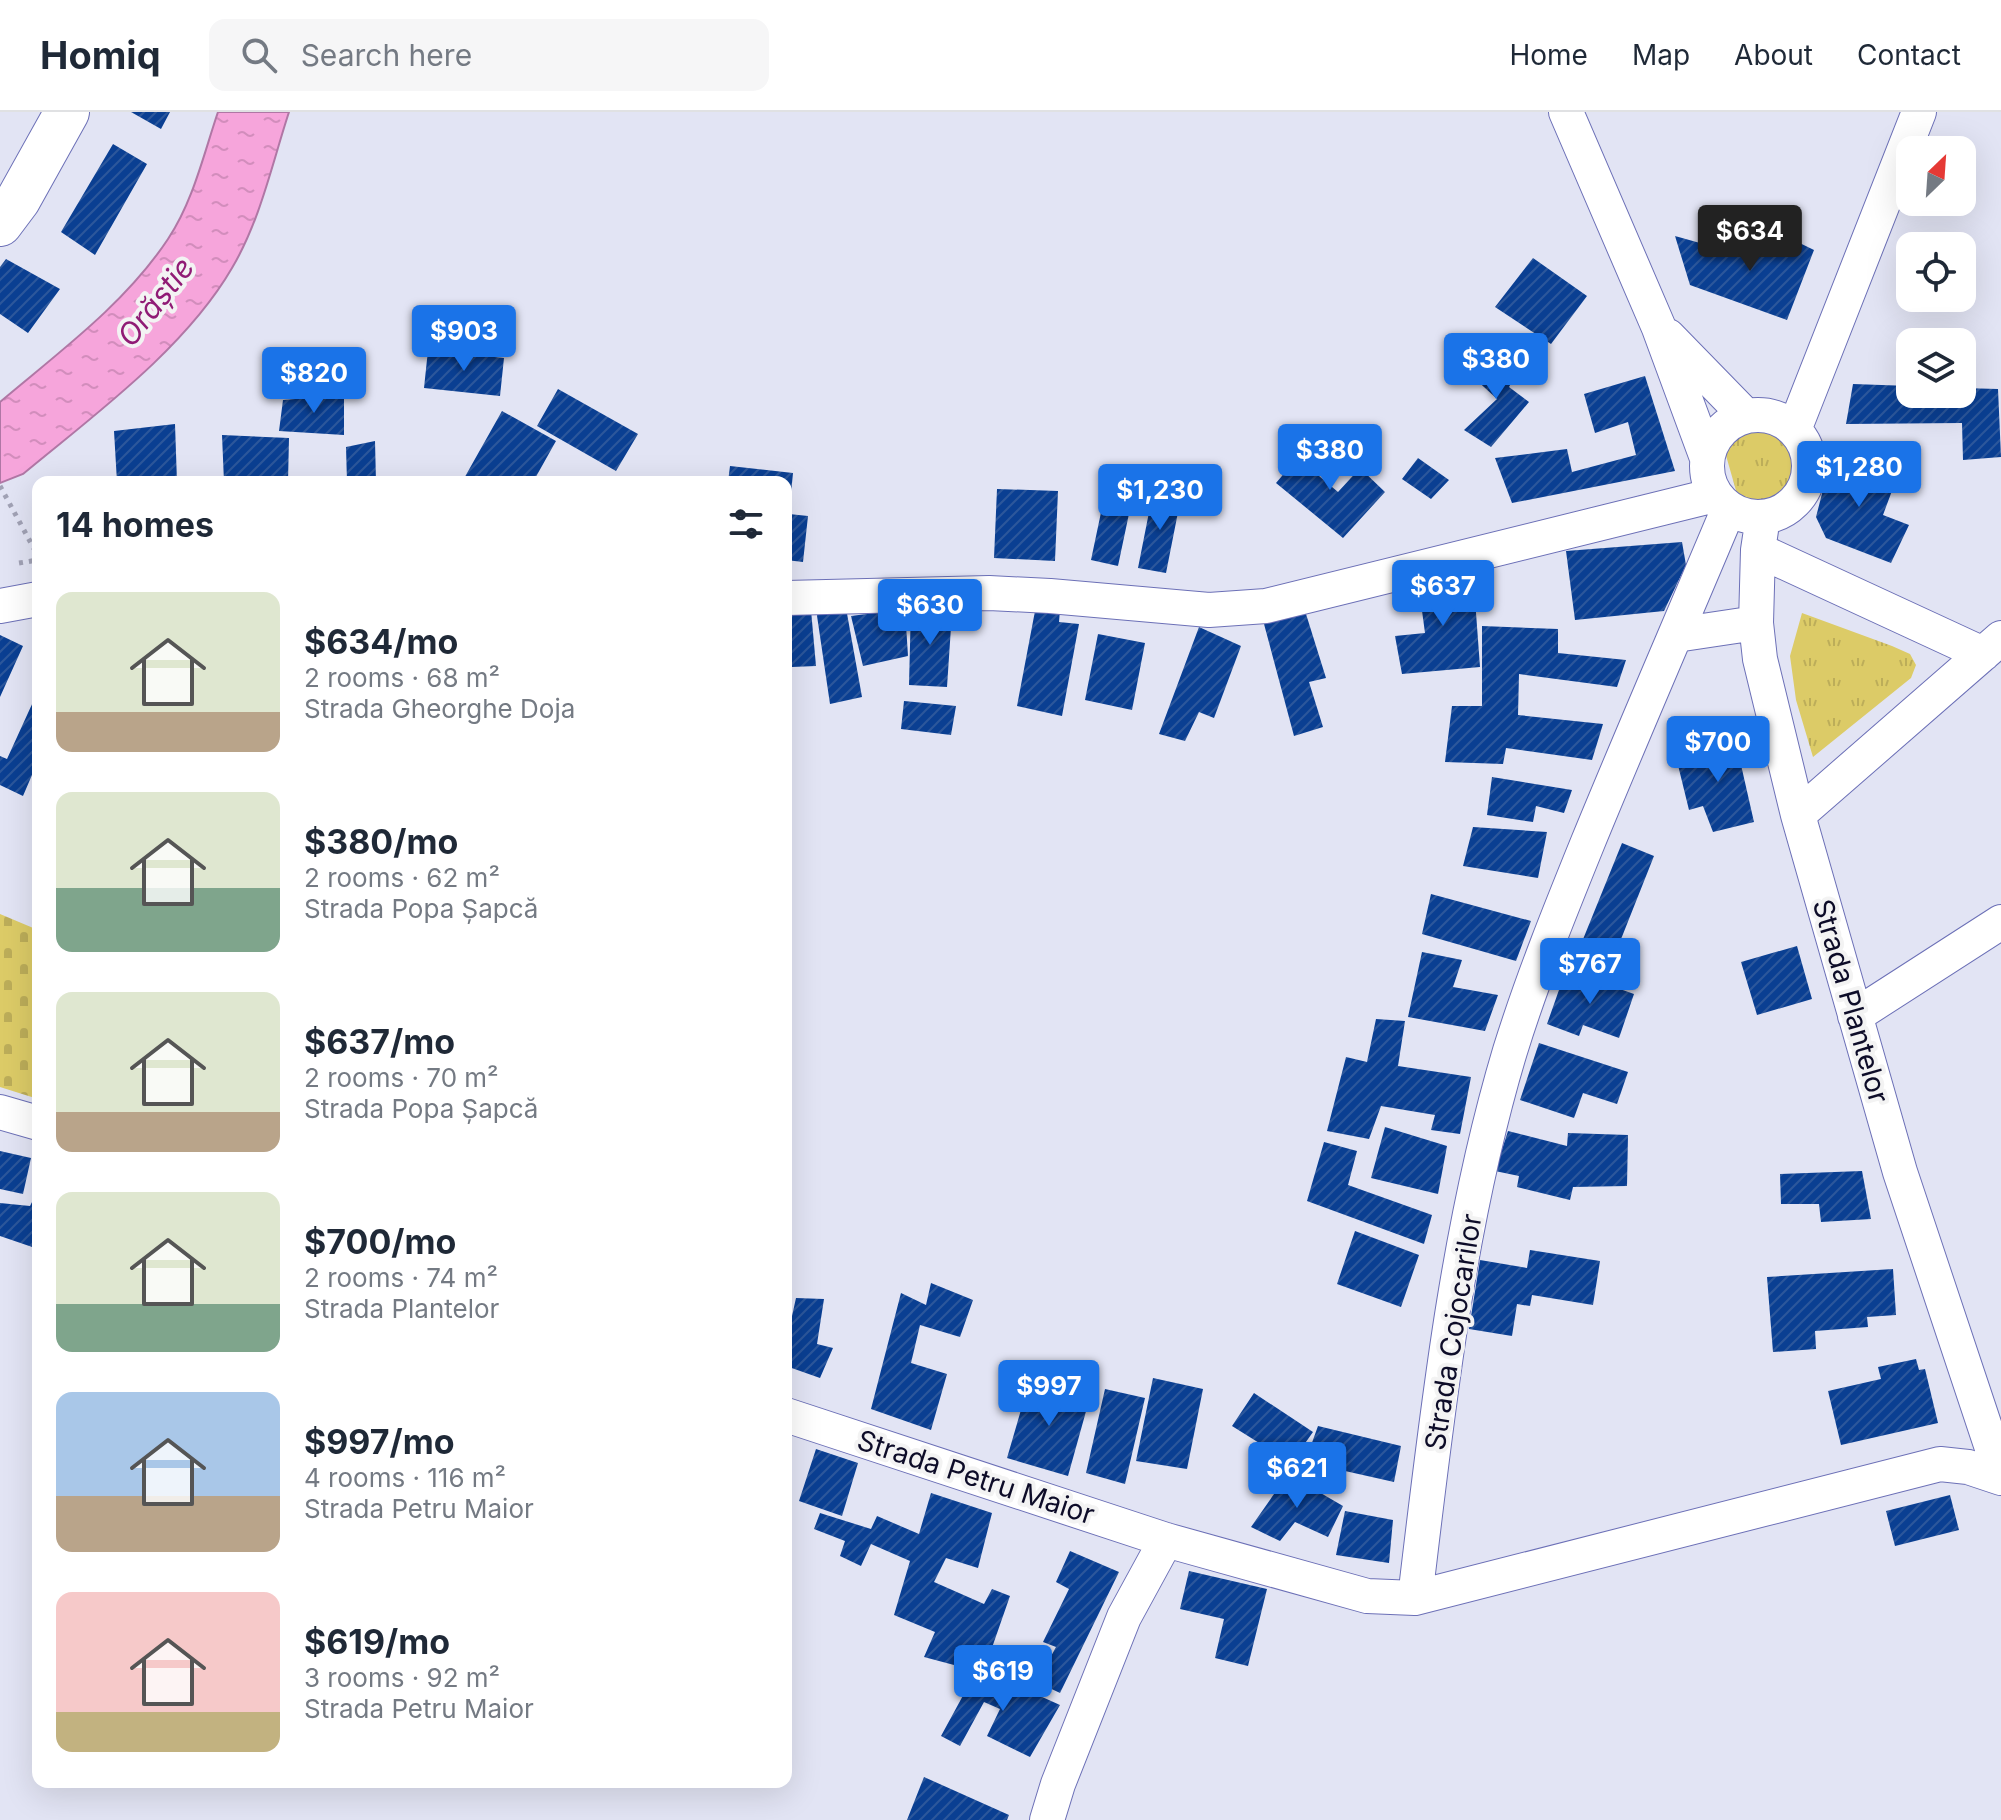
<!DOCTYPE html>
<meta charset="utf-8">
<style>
body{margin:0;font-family:Inter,sans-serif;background:#f6f6f7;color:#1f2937;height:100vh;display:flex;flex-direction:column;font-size:30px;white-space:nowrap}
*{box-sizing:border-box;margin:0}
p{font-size:26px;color:#747a83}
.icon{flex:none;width:44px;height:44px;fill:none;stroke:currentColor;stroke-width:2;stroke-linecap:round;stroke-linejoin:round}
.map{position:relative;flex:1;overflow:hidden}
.sheet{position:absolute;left:32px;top:364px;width:760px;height:1312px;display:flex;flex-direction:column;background:#fff;border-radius:16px;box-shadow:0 8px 32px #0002}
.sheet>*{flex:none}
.needle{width:52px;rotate:25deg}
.controls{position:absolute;left:1896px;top:24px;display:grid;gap:16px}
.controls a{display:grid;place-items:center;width:80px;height:80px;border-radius:16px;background:#fff;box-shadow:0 8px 32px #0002;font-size:40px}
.price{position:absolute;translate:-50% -68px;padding:0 18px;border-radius:8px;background:#1a73e8;color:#fff;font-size:26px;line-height:52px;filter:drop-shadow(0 2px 4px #0008)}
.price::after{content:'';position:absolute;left:50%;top:48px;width:24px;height:18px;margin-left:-12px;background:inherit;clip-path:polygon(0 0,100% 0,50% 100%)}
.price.current{background:#222;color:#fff}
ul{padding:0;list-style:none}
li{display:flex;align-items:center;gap:24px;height:200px;padding:0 24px}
li span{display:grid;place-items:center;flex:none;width:224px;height:160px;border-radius:16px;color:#555}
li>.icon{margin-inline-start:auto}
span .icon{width:96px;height:96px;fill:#fffc;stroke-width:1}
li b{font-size:34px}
h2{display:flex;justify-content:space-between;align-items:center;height:96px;padding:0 24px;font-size:34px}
header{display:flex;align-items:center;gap:48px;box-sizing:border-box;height:112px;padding:0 40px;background:#fff;border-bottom:2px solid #e0e1e3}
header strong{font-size:38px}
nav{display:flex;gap:44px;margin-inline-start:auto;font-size:28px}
.search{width:560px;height:72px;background:#f6f6f7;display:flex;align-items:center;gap:20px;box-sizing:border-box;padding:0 28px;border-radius:16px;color:#747a83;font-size:30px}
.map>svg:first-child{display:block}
</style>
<header>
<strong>Homiq</strong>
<div class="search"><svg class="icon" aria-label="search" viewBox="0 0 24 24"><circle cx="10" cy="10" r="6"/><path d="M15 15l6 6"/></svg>Search here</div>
<nav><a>Home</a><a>Map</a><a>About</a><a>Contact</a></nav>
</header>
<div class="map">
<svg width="2001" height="1708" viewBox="0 0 2001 1708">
<defs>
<pattern id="grass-tufts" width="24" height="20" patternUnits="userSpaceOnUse" patternTransform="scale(2)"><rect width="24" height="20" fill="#dccb67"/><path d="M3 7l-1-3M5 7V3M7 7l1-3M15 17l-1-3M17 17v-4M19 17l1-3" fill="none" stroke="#bcad59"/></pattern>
<pattern id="cemetery-stones" width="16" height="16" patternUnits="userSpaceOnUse" patternTransform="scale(2)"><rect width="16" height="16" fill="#dccb67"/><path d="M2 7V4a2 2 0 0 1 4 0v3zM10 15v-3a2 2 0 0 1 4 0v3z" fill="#bcad59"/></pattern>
<pattern id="water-ripples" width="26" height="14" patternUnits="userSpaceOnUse" patternTransform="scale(2)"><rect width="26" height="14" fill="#f6a5db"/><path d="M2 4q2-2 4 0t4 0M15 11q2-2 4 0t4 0" fill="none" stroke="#d28dbc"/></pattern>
<pattern id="building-hatch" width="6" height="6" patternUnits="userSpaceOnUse" patternTransform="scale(2)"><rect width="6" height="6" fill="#0a3f92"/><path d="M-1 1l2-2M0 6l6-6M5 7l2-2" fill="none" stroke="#2c579b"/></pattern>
</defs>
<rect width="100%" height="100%" fill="#e2e4f4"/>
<path fill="url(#grass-tufts)" d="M1756 315C1781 321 1797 338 1790 365 1788 371 1782 382 1776 386 1766 394 1751 390 1739 389L1723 333 1741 319Z
M1802 501 1892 534 1910 542 1916 553 1911 566 1813 645 1796 588 1790 544Z"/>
<path fill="url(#cemetery-stones)" d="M0 802 38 818V987L0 975Z"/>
<path fill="url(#water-ripples)" stroke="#b077a5" stroke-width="2" d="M218 0H289C272 52 260 109 232 156 185 237 94 303 23 362L0 371V290C59 240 125 192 168 127 193 90 204 41 218 0Z"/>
<path fill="url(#building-hatch)" d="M131 0H170L161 17Z
M113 32 147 52 95 143 61 120Z
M1771 117 1814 138 1787 208 1690 173 1675 124 1757 147Z
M1533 146 1587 184 1551 232 1495 195Z
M6 147 60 177 28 221 0 202V155Z
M428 238 504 246 500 284 424 276Z
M1493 241 1516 262 1509 275 1529 290 1491 335 1464 318 1497 287 1471 263Z
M1645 264 1675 359 1512 391 1495 346 1567 337 1572 360 1636 343 1628 310 1595 321 1584 282Z
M1853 272 1910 274V282H1962V276L1998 277 2001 345 1963 348 1962 311 1846 312Z
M558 277 638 322 616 359 537 314Z
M344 283V323L279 319 283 288Z
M502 299 556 329 533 370H462Z
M175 312 177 370H117L114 319Z
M222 323 289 326 288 370H224Z
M375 329 376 370H347L346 335Z
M1309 332 1332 350 1319 364 1338 380 1360 356 1385 380 1343 426 1276 371Z
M1833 339 1896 368 1883 403 1909 413 1891 451 1826 426 1816 405Z
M1418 346 1449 368 1431 387 1402 367Z
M730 354 793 361 789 402 808 404 803 450 786 448V370H728Z
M1107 372 1134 378 1118 454 1091 448Z
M997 377 1058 379 1055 449 994 446Z
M1153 380 1181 385 1166 461 1138 456Z
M1682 430 1686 453 1664 499 1575 508 1566 439Z
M1473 460 1480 555 1402 562 1395 524 1425 521 1418 469Z
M911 493 952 500 947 575 909 573Z
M846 496 862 585 830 592 816 497Z
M786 497 811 498 816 554 792 555Z
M905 497 908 544 863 554 851 504Z
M1060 498 1059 510 1079 512 1062 604 1017 594 1035 499Z
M1306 502 1326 566 1309 570 1323 615 1294 624 1264 512Z
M1482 514 1558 517V541L1626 548 1617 575 1519 562 1518 603 1603 612 1592 648 1506 636 1503 652 1445 650 1452 594H1482Z
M1199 515 1241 534 1214 606 1199 600 1185 629 1159 622Z
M1098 522 1145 531 1132 598 1085 588Z
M0 523 23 534 0 585Z
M38 579V649L23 684 0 673V644L7 647Z
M904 589 956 594 951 623 901 617Z
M1734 622 1754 710 1713 720 1703 694 1689 698 1677 649 1707 644 1706 625Z
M1492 665 1572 678 1564 701 1536 694 1533 710 1487 703Z
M1473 715 1547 720 1538 766 1463 754Z
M1622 731 1654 744 1606 865 1573 852Z
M1431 782 1531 809 1516 849 1422 822Z
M1797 834 1812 887 1757 903 1741 850Z
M1422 840 1462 848 1453 875 1498 883 1485 919 1408 905Z
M1566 858 1634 882 1619 926 1583 913 1579 924 1547 912Z
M1376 907 1405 909 1398 954 1471 965 1460 1022 1431 1018 1435 1003 1381 994 1369 1027 1327 1019 1346 945 1367 950Z
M1539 931 1628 960 1617 992 1583 981 1574 1006 1520 988Z
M1385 1015 1447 1034 1438 1082 1371 1066Z
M1508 1019 1567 1034 1568 1021 1628 1023 1627 1074 1573 1075 1570 1088 1517 1075 1519 1064 1495 1059Z
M1324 1030 1357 1039 1348 1073 1432 1103 1424 1132 1307 1089Z
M0 1039 31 1046 23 1082 0 1077Z
M1862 1059 1871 1107 1821 1110 1819 1092H1781L1780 1062Z
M35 1084 38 1086V1137L0 1124V1091L30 1094Z
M1355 1119 1419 1143 1401 1195 1337 1172Z
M1530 1138 1600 1149 1593 1193 1532 1183 1530 1194 1517 1192 1512 1224 1469 1217 1480 1148 1527 1156Z
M1893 1157 1896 1203 1867 1205 1868 1215 1815 1219 1816 1237 1773 1240 1767 1165Z
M931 1171 973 1188 960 1225 920 1213 911 1251 947 1262 931 1318 871 1297 901 1181 926 1193Z
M796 1186 824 1187 817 1232 833 1236 820 1266 786 1254V1231Z
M1916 1247 1919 1258 1925 1257 1938 1311 1841 1333 1828 1279 1881 1267 1878 1255Z
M1153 1266 1203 1277 1187 1357 1136 1349Z
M1030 1267 1090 1285 1068 1364 1007 1346Z
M1105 1277 1145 1286 1125 1372 1086 1361Z
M1254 1281 1313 1320 1291 1351 1232 1314Z
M1318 1314 1401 1334 1394 1370 1305 1350Z
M816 1337 858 1351 842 1404 799 1389Z
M1288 1362 1343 1394 1328 1425 1295 1410 1280 1429 1251 1415Z
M931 1381 992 1401 978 1456 946 1446 934 1470 984 1492 992 1477 1010 1484 987 1550 969 1557 924 1545 935 1520 894 1503 910 1449 871 1432 861 1454 840 1444 845 1429 814 1417 820 1401 871 1417 877 1404 919 1422Z
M1950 1383 1959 1418 1895 1434 1886 1399Z
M1345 1399 1393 1408 1389 1451 1336 1443Z
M1070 1439 1119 1460 1060 1581 1037 1570 1056 1535 1043 1530 1069 1477 1056 1470Z
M1189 1459 1267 1477 1248 1554 1215 1546 1224 1507 1180 1497Z
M978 1556 1060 1593 1030 1645 987 1624 1000 1597 984 1590 960 1634 941 1624Z
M924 1665 1009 1703 1007 1708H907Z"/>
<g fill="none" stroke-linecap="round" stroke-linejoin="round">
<g stroke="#6c70b7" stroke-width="36">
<path id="street" d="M1566 0 1659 216 1707 346
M1668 224 1746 304
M1707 354a51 51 0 1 1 102 0a51 51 0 1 1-102 0Z
M1794 318 1919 0
M1763 405 1758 438 1756 511 1760 547 1798 703 1900 1060 2001 1363
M1758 438 1983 542
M786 486 989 481 1050 484 1209 498 1266 494 1715 383
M0 494 38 487
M1676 523 1756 511
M1798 703 2001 526
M1855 904 2001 810
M0 1000 38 1011
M786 1303 1166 1428 1367 1484 1415 1486 1940 1352 1968 1355 2001 1366
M1415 1486C1437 1303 1457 1116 1510 939 1532 868 1560 799 1588 730 1634 618 1682 508 1729 396
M1047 1708 1058 1672 1124 1505 1166 1428"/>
</g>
<g stroke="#6c70b7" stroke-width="46">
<path id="secondary" d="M0 112 18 88 67 0"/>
</g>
<path stroke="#a1a2b5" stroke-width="5" stroke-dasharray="4 6" stroke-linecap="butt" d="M0 374 38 444
M19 451 38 448"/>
<use href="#street" stroke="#fff" stroke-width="34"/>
<use href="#secondary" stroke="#fff" stroke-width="44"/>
</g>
<g text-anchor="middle" stroke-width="8" stroke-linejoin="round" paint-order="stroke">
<g font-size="28" fill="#0d0c28" stroke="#f3f3f3">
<text transform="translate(1851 889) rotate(74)" y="10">Strada Plantelor</text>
<text transform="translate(1453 1220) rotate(-81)" y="10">Strada Cojocarilor</text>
<text transform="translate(976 1365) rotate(18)" y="10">Strada Petru Maior</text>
</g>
<g font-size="30" font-style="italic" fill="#901b75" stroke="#f3f3f3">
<text transform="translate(156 190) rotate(-52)" y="10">Orăștie</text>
</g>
</g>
</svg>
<div class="controls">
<a><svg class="needle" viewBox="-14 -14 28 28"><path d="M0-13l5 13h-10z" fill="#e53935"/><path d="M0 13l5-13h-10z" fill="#747a83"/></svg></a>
<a><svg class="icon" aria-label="locate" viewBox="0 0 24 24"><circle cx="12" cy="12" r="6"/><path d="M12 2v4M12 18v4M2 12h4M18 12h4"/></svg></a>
<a><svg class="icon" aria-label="layers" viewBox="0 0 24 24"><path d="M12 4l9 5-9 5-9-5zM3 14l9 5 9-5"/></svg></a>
</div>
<b class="price current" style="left:1750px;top:161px">$634</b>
<b class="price" style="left:464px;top:261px">$903</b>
<b class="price" style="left:1496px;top:289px">$380</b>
<b class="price" style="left:314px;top:303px">$820</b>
<b class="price" style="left:1330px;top:380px">$380</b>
<b class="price" style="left:1859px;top:397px">$1,280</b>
<b class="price" style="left:1160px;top:420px">$1,230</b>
<b class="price" style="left:1443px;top:516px">$637</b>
<b class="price" style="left:930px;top:535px">$630</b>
<b class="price" style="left:1718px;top:672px">$700</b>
<b class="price" style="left:1590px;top:894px">$767</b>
<b class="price" style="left:1049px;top:1316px">$997</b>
<b class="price" style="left:1297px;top:1398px">$621</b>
<b class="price" style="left:1003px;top:1601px">$619</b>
<section class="sheet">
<h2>14 homes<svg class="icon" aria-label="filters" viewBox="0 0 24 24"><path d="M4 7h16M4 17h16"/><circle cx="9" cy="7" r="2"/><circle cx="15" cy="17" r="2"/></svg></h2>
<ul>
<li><span style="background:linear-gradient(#dfe7d0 75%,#b9a48a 0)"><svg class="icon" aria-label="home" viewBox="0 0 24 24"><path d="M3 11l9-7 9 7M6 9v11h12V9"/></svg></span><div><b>$634/mo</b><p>2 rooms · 68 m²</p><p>Strada Gheorghe Doja</p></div></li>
<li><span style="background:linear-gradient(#dfe7d0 60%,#7fa58c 0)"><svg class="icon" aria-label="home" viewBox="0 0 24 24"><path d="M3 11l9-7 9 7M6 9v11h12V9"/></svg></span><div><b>$380/mo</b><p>2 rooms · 62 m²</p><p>Strada Popa Șapcă</p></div></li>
<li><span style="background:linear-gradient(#dfe7d0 75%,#b9a48a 0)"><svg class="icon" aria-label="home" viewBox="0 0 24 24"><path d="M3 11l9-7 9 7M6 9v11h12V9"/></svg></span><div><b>$637/mo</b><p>2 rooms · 70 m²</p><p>Strada Popa Șapcă</p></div></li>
<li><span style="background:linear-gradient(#dfe7d0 70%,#7fa58c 0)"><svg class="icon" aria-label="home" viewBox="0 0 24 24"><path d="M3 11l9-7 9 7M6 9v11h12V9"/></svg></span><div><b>$700/mo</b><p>2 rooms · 74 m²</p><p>Strada Plantelor</p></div></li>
<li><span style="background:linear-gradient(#a9c7e8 65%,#b9a48a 0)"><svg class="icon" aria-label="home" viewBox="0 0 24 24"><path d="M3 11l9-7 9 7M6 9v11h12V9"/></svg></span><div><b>$997/mo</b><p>4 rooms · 116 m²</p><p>Strada Petru Maior</p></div></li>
<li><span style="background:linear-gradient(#f6c9c9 75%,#c2b280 0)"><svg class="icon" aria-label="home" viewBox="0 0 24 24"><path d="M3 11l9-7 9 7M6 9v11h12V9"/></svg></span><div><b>$619/mo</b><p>3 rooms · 92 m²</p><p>Strada Petru Maior</p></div></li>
</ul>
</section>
</div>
